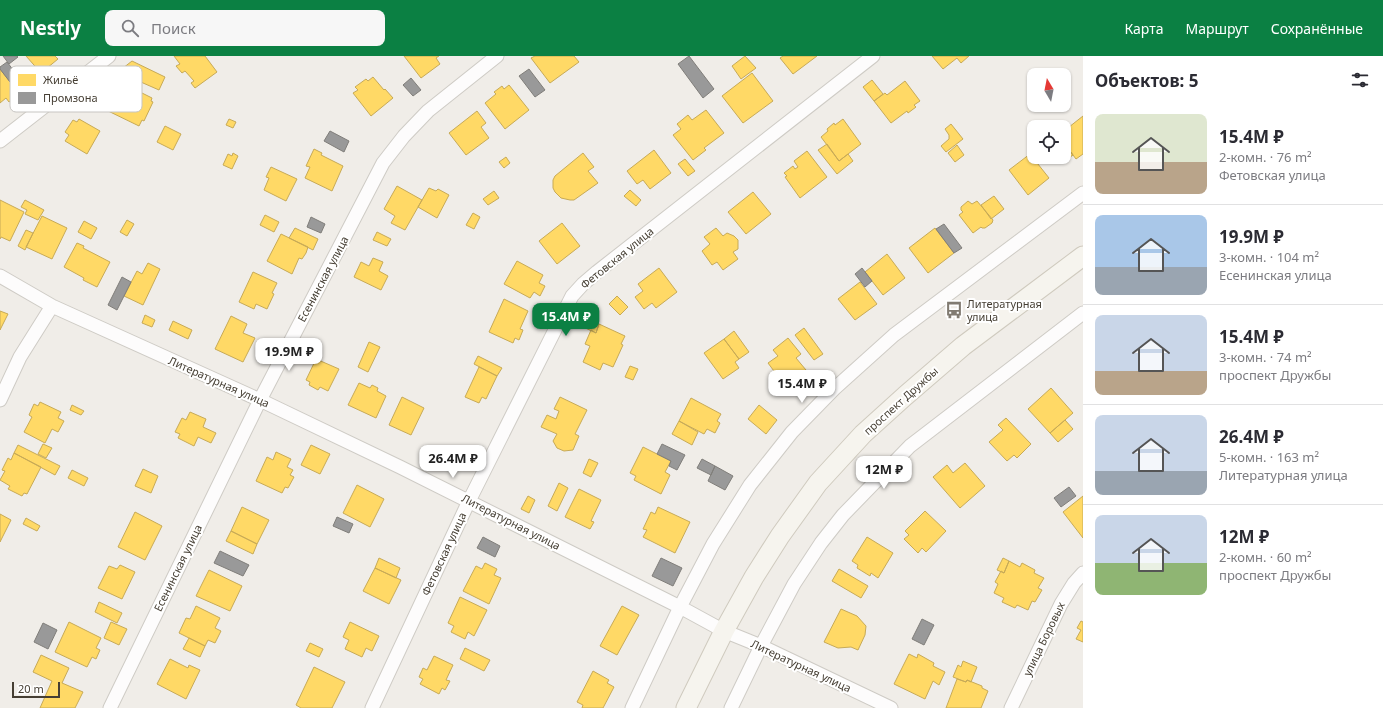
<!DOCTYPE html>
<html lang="ru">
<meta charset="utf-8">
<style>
body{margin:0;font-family:"Noto Sans",sans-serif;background:#f7f7f7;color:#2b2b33;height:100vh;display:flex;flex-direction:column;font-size:15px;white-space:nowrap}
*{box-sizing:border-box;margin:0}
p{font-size:13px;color:#7c7c81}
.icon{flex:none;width:22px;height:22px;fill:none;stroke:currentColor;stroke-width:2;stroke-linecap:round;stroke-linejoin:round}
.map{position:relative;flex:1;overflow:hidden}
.details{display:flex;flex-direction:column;background:#fff;width:300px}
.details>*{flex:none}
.needle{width:26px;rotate:350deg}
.buttons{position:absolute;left:1027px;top:12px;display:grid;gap:8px}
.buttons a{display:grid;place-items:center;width:44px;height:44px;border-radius:8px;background:#fff;box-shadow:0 1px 3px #0004;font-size:20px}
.scale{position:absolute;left:12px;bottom:10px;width:48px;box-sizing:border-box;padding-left:4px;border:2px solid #453e33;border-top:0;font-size:11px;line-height:14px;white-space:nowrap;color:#453e33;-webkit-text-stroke:3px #fff;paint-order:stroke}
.price{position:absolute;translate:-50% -34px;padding:0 9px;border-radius:8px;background:#fff;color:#222;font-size:13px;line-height:26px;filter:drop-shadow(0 1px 2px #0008)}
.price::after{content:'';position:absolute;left:50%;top:24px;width:12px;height:9px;margin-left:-6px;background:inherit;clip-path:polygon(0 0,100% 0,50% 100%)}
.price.current{background:#0b8043;color:#fff}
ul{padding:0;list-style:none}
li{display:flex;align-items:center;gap:12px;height:100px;padding:0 12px}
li+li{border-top:1px solid #e1e1e2}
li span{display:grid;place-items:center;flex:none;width:112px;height:80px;border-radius:8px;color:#555}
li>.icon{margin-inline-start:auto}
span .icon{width:48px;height:48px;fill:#fffc;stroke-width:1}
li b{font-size:17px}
h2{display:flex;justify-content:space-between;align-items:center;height:48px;padding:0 12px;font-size:17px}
header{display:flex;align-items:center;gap:24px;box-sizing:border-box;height:56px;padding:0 20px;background:#0b8043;color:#fff}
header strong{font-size:19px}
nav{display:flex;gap:22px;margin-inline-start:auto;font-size:14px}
.search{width:280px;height:36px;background:#f7f7f7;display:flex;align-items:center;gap:10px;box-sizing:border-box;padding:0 14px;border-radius:8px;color:#7c7c81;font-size:15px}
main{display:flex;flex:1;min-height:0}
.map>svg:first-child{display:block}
</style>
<header>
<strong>Nestly</strong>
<div class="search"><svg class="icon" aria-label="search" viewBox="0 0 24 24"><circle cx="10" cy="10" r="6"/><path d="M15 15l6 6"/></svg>Поиск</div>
<nav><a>Карта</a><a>Маршрут</a><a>Сохранённые</a></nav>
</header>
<main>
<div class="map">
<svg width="1083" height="652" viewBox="0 0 1083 652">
<rect width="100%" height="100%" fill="#f0ede8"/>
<path fill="#ffd966" stroke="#c7aa57" d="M26 0H55L58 3 41 17Z
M174 0H205L217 16 195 32 191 27 194 25 185 15 182 17 176 10 180 8Z
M404 0H439L436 2 440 8 421 22Z
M535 0H574L579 6 550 27 531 2Z
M745 0 756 12 741 23 732 10Z
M783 0H817L793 18 780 2Z
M932 0H969L961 7 957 2 943 13Z
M132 5 165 21 159 34 118 16Z
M0 13 18 36 15 38 17 40 9 46 6 42 0 47Z
M752 17 773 45 743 67 722 40Z
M373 21 384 34 385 33 393 42 371 60 353 37 358 34 355 31 366 23 368 25Z
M872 24 883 38 874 45 863 31Z
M905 25 920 45 914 49 916 51 908 57 907 55 891 67 874 45 885 37 887 39Z
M124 28 152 42 151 45 153 46 144 65 142 64 139 70 102 52 109 38 118 42Z
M509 29 529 54 505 73 485 47 496 38 494 36 502 30 504 33Z
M706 54 724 77 704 92 706 94 693 104 673 79 681 73 677 68 688 59 692 64Z
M477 55 486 67 481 71 489 82 466 99 449 77Z
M1083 60V98L1076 103 1064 87V75Z
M79 63 100 75 87 98 65 85 69 79 65 76 73 64 77 66Z
M229 63 236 66 233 72 226 69Z
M843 63 861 88 839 105 821 81 828 75 827 73 834 67 835 69Z
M951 68 963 83 946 96 941 90 949 83V79L945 73Z
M165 70 181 78 173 94 157 86Z
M1064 87 1073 99 1066 104 1063 101Z
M827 88 839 105 848 98 853 105 837 118 818 94Z
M957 89 964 99 955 106 948 97Z
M314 93 322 97 321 99 343 110 332 135 305 122 310 111 306 110Z
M654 94 671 117 650 133 643 124 637 128 627 115Z
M807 95 827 121 800 142 785 121 787 120 784 117 793 110 795 113 798 111 794 105Z
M233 97 238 100 232 113 223 109 228 98 232 100Z
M583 97 594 111 588 115 598 127 574 144H570L561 142 555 136 553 132V124L555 120Z
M1030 98 1049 122 1028 139 1009 114Z
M506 101 510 107 504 112 499 106Z
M685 103 695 115 688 120 678 108Z
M271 111 297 123 286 145 264 134 269 122 266 121Z
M397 130 422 144 405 174 391 167 395 160 384 153Z
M429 132 436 135 438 133 449 139 437 162 418 151Z
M630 134 641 144 636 150 624 140Z
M494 135 499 142 488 149 483 143Z
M753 136 771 158 746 178 728 156Z
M994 140 1004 153 991 163 981 149Z
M0 144 24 156 10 185 1 181 0 183Z
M25 144 44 154 38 164 25 158 27 154 21 151Z
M968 145 972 148 977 145 993 164 992 167 985 172H982L981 171 973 177 959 159 963 156 961 154V151Z
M473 157 480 161 474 173 466 169Z
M265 159 279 166 274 176 260 169Z
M42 160 67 172 52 203 26 191Z
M127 164 134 168 127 180 120 176Z
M84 165 97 172 91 183 78 176Z
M562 167 580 190 557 208 539 185Z
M295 172 318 183 313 194 289 182Z
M716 172 723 180 727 177 734 180 738 184V193L733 196 738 203 723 214 717 206 712 209 702 195 710 188 704 181Z
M935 172 954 197 928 217 909 192Z
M26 174 33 177 25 194 18 190Z
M377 176 391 183 387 190 373 184Z
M281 178 308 191 306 197 302 203 299 202 292 218 267 205Z
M77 187 84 190 83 192 110 206 97 231 83 224 84 222 64 211Z
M887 198 905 222 883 239 865 216Z
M373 202 383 206 379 215 388 220 381 234 354 221 361 206 369 210Z
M517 205 543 219 539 227 545 230 540 240 534 236 530 242 504 228Z
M148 207 160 213 143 249 124 240 137 215 142 218Z
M659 212 677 236 656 252 652 247 644 253 635 241 643 235 638 228Z
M253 216 277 227 272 237 274 238 267 253 256 248 254 253 239 246Z
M860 226 877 248 855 264 838 243Z
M617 240 628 251 620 259 609 248Z
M504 243 528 255 520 273 523 274 519 284 515 282 513 287 489 276Z
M0 255 8 258 0 274Z
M145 259 155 264 152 271 142 267Z
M231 260 247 268 243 277 255 282 243 306 215 293Z
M585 262 599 268 596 277 581 270Z
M173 265 192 274 188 283 169 274Z
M599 268 625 280 621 288 623 289 613 311 603 307 600 314 583 306 590 290 585 288 591 274 596 277Z
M804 272 823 298 814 304 795 279Z
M734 275 749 296 739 303 724 283Z
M788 282 801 298 796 302 806 314 800 318 801 320 791 327 790 326 785 330 768 307 778 300 773 294Z
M724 283 739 303 735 306 739 312 723 323 704 297Z
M369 286 380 291 368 316 358 311Z
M478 300 502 312 497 320 474 308Z
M316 303 339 313 328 335 320 331 318 334 309 329 310 326 306 324Z
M630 310 638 313 633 324 625 321Z
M479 311 497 320 486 343 482 341 479 347 465 341Z
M359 327 370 332 372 329 378 332 377 335 386 340 376 362 348 349Z
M1051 332 1073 357 1050 377 1028 353Z
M402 341 424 352 411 379 389 369Z
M560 341 587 354 575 378 579 380 573 394 564 395 557 392 553 385 557 378 541 371 547 359 556 363 559 355 554 353Z
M691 342 721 358 717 365 720 367 715 377 707 373 704 378 679 365Z
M40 346 61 356 58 362 64 365 58 376 52 373 45 387 24 376 32 361 29 359 34 348 38 350Z
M72 349 84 355 81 359 70 354Z
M759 349 777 364 766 378 748 363Z
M190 356 206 363 203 371 216 377 211 387 198 381 194 390 178 382 180 378 175 376 182 362 186 364Z
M1006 362 1031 388 1017 402 1014 399 1007 405 989 386 1003 374 998 369Z
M1065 364 1073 373 1058 386 1050 377Z
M679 365 698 376 692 389 672 378Z
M43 388 52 392 46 402 38 398Z
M18 389 60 410 55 419 14 397Z
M311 389 330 398 320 418 301 409Z
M643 391 671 405 665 416 670 419 661 438 634 424 636 420 630 417Z
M276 396 291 403 287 411 293 414 290 419 294 421 288 432 285 431 282 437 256 425 267 401 273 404Z
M14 397 41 411 27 438 24 437 22 440 8 433 10 430 0 424 5 415 2 414 8 402 11 404Z
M589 403 598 407 591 421 583 417Z
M965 407 985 430 960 452 933 421 947 409 953 417Z
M143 413 158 420 151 437 135 430Z
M72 414 88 422 84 430 68 422Z
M559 427 568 432 557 455 548 450Z
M357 429 384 443 370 471 343 457Z
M579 433 601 444 591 465 594 466 590 473 565 461Z
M528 440 535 444 529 457 521 453Z
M1083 440V482L1063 456Z
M242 451 269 464 257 488 231 475Z
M658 451 690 466 675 497 643 481 647 474 643 473 651 456 655 458Z
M925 455 946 475 926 496 922 492 918 497 904 483 909 479 905 475Z
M135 456 162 470 145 504 118 491Z
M0 458 11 464 0 486Z
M26 462 40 470 37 475 23 468Z
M231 475 257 488 253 498 226 485Z
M867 481 893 497 878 522 871 517 870 520 857 512 858 509 852 505Z
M379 502 400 512 396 522 375 512Z
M1003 502 1009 505 1004 517 997 514Z
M1009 505 1020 511 1022 507 1035 514 1034 517 1044 522 1038 532 1042 534 1035 546 1032 545 1028 554 1017 549 1015 552 1002 546 1004 542 994 537 998 528 995 526 1001 515 1004 517Z
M485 507 497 513 494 519 501 522 489 548 463 535 476 510 482 513Z
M120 509 135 516 122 543 98 532 109 510 117 513Z
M375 512 401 524 389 548 363 535Z
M839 513 868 530 861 542 832 525Z
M209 514 242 530 230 555 196 540Z
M460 541 487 554 474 580 468 576 465 583 451 576 454 570 448 567Z
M99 546 122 557 117 567 95 556Z
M196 550 220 562 215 572 221 575 215 587 208 584 205 590 179 577 186 562 190 563Z
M622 550 639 559 617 599 600 590Z
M841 553 857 560 866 570 865 579 858 594 851 591 838 592 824 586Z
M1081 565 1083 566V586L1076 583 1081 574 1077 572Z
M69 566 101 582 96 592 100 594 96 603 92 601 87 611 55 596Z
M111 566 127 573 119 589 104 582Z
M350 566 379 580 372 595 366 592 362 601 345 593 349 584 343 581Z
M189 582 205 590 200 601 183 593Z
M310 587 323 593 319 601 306 595Z
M465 592 490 604 484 615 460 603Z
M909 598 917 602 918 598 934 607 933 610 945 616 939 629 933 625 925 643 894 628Z
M41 599 69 612 62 627 83 636 75 652H40L52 625 33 616Z
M434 600 453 609 446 624 450 625 445 634 442 632 439 638 420 628 423 623 419 621 423 612 427 614Z
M170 603 188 612 189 609 200 614 186 643 157 628Z
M963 605 977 611 971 626 967 624 966 626 953 621 958 609 961 611Z
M314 611 345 626 332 652H301L296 649Z
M593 615 609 624 607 627 614 631 603 652H582L583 649 577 646Z
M957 623 966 626 967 624 982 630V632L988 635 981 652H946Z"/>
<path fill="#999" stroke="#807e7a" d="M3 0H17L18 1 9 8Z
M689 0 714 33 703 42 678 8Z
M7 6 18 20 10 26 0 13V11Z
M529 13 545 34 535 41 519 20Z
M411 22 421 34 413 40 403 29Z
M330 75 349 85 344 96 324 85Z
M311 161 325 168 321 177 307 171Z
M944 168 962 192 954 197 936 173Z
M862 212 872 225 865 231 855 218Z
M122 221 131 226 117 254 108 249Z
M662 388 685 399 677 414 669 410 671 405 657 398Z
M702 403 715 410 711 419 697 412Z
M715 410 733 420 725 434 708 425Z
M1069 431 1076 440 1061 451 1054 442Z
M337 461 353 468 349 477 333 470Z
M483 481 500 490 495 501 477 492Z
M220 495 249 509 243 520 214 507Z
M661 502 682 512 673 530 652 520Z
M922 563 934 569 924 589 912 583Z
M43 567 57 574 48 593 34 586Z"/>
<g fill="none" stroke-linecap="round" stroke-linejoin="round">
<g stroke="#cecbc5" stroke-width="15">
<path id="street" d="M0 85 109 0
M0 220 52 250 260 344 400 411 680 551 724 575 761 590 891 652
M0 344 20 301 52 250
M110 652 260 344 383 107 404 80 428 55 497 0
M372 652 469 445 572 240 583 228 597 216 873 0
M632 652 680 551 713 488 750 429 792 376 834 333 894 279 1083 137
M731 652 761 590 794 528 821 487 843 459 910 390 1083 257
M1011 652 1061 548 1074 527 1083 517"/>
</g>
<g stroke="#cfcabe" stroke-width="21">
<path id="secondary" d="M686 652 724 575 754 521 780 480 818 427 863 378 905 340 963 290 1083 200"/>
</g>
<use href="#street" stroke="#fdfcfc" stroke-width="13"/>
<use href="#secondary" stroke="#f6f4ee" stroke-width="19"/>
</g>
<defs>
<g id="bus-bare" transform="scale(1.38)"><path d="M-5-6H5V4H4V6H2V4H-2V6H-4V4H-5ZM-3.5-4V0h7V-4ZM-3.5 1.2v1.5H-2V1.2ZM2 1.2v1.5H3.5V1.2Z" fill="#817b72" stroke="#fff" stroke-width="2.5" paint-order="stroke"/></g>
</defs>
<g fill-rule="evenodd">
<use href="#bus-bare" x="954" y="254"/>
</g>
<g text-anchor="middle" stroke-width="4" stroke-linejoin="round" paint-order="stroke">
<g font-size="11" fill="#453e33" stroke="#fff">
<text transform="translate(617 202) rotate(-39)" y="4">Фетовская улица</text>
<text transform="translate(323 223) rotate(-62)" y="4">Есенинская улица</text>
<text transform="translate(219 326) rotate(24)" y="4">Литературная улица</text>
<text transform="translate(901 345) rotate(-42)" y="4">проспект Дружбы</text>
<text transform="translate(511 466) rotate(27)" y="4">Литературная улица</text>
<text transform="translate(444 498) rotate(-65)" y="4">Фетовская улица</text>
<text transform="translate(178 512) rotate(-64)" y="4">Есенинская улица</text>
<text transform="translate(1044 583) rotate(-64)" y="4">улица Боровых</text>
<text transform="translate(801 610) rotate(25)" y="4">Литературная улица</text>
</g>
<g font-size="11" fill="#453e33" stroke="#fff" text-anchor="start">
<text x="967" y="252">Литературная<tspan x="967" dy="13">улица</tspan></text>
</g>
</g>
<rect x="10" y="10" width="132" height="46" rx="6" fill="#fff" stroke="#c7c5c2" stroke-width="1"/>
<rect x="18" y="18" width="18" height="12" fill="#ffd966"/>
<rect x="18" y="36" width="18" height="12" fill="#999"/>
<g font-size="11" fill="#453e33">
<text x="43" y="28">Жильё</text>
<text x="43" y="46">Промзона</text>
</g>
</svg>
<div class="buttons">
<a><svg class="needle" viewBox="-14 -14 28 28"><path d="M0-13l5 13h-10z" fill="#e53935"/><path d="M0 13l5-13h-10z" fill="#7c7c81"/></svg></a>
<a><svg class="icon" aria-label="locate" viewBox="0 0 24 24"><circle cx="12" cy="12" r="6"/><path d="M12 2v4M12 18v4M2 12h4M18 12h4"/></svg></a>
</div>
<div class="scale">20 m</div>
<b class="price current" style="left:566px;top:281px">15.4M ₽</b>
<b class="price" style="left:289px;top:316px">19.9M ₽</b>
<b class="price" style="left:802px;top:348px">15.4M ₽</b>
<b class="price" style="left:453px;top:423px">26.4M ₽</b>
<b class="price" style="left:884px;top:434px">12M ₽</b>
</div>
<section class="details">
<h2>Объектов: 5<svg class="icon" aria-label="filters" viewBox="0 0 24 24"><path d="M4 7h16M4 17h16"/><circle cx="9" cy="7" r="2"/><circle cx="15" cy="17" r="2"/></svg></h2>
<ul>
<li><span style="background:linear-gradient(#dfe7d0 60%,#b9a48a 0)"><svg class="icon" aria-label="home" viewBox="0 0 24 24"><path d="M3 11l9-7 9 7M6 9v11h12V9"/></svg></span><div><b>15.4M ₽</b><p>2-комн. · 76 m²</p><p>Фетовская улица</p></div></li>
<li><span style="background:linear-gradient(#a9c7e8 65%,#9aa5b1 0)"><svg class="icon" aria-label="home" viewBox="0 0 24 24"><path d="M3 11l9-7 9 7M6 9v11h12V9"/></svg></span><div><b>19.9M ₽</b><p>3-комн. · 104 m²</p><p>Есенинская улица</p></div></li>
<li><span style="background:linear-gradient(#c9d6e8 70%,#b9a48a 0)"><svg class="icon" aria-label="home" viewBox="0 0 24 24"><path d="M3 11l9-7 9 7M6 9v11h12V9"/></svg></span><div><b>15.4M ₽</b><p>3-комн. · 74 m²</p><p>проспект Дружбы</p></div></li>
<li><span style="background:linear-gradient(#c9d6e8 70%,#9aa5b1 0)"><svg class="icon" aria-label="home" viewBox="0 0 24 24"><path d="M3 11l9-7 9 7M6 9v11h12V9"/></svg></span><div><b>26.4M ₽</b><p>5-комн. · 163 m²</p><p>Литературная улица</p></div></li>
<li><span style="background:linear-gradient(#c9d6e8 60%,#8fb573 0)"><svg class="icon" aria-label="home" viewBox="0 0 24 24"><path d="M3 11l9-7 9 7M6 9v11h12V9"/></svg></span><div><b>12M ₽</b><p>2-комн. · 60 m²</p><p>проспект Дружбы</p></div></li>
</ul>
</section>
</main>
